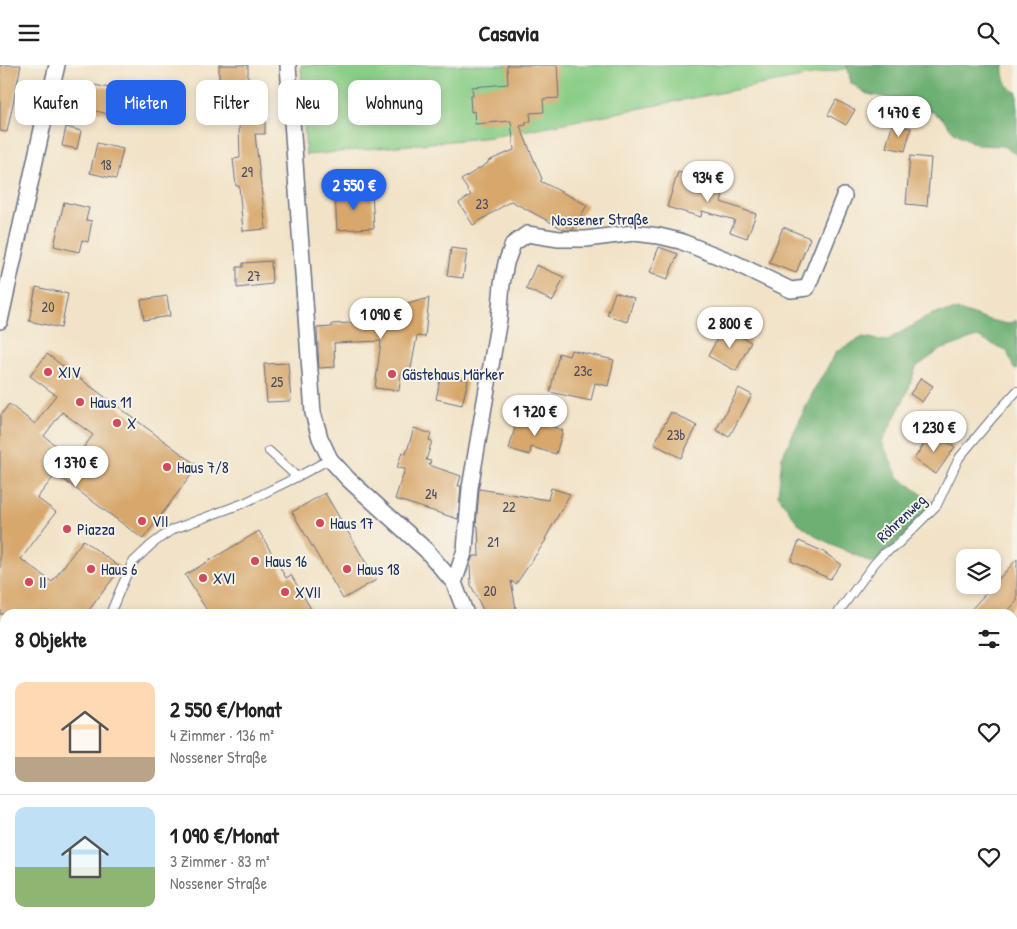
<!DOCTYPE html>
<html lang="de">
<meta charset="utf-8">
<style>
body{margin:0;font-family:"Patrick Hand",sans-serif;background:#f2f2f2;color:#222;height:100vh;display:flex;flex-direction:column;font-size:19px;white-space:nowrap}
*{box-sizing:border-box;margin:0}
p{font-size:16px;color:#767676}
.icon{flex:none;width:28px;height:28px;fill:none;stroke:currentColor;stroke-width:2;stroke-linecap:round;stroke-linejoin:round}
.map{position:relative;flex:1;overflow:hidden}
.details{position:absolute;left:0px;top:544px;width:1018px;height:321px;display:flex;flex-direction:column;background:#fff;border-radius:15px 15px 0 0;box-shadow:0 2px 8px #0003}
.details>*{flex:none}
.banner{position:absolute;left:15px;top:15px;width:500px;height:45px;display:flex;gap:10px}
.tools{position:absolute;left:956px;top:484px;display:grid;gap:10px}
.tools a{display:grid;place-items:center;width:45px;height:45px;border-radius:10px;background:#fff;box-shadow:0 2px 8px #0003;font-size:25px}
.price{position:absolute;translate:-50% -42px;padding:0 11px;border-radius:18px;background:#fff;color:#222;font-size:16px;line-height:32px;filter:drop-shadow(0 1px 2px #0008)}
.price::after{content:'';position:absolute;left:50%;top:30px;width:15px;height:11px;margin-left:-8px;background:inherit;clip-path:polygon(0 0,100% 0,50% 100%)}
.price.on{background:#2563eb;color:#fff}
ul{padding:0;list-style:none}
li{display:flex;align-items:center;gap:15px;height:125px;padding:0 15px}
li+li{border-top:1px solid #e0e0e0}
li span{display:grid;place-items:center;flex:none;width:140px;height:100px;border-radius:10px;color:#555}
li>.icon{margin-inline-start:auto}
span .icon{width:60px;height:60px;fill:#fffc;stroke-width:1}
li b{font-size:21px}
h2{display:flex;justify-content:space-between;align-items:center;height:60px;padding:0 15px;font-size:21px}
.pill{padding:0 18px;border-radius:10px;background:#fff;box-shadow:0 2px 8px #0003;font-size:18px;line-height:45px}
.pill.on{background:#2563eb;color:#fff}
header{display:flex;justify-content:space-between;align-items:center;height:65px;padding:0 15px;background:#fff;font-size:22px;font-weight:700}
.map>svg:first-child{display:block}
</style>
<header><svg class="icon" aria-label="menu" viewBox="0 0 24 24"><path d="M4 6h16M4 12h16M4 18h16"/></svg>Casavia<svg class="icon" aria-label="search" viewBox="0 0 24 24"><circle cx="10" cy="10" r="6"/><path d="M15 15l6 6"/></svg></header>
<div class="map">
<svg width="1017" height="864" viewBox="0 0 1017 864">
<rect width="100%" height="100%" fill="#f7f3e8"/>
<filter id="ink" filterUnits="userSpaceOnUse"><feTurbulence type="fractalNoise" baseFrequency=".02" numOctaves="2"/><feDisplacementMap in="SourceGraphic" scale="10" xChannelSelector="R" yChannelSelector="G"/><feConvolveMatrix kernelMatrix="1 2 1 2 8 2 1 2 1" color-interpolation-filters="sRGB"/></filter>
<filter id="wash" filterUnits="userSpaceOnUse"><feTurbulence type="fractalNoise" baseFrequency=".0096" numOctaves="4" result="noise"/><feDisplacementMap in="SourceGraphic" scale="20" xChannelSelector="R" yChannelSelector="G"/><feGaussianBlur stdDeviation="1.12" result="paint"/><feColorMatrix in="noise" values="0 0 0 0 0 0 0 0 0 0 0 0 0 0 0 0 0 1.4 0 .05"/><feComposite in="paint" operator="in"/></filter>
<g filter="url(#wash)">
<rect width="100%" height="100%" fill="#f2e3c8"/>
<path fill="#89cd86" stroke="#527e72" d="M301 0H847L848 3 492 72 306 90Z"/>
<path fill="#6eb073" stroke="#447068" d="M847 0H1004C1003 13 1005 20 1017 28V90L1003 81 977 80 954 67 941 52 916 38 867 29 851 18Z
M959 245 985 254 1008 259 1017 255V304H1014L1007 286 977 272 940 285 916 302 907 328 882 377 898 412 937 440 874 499 819 473 797 457 778 430 782 392 814 325 837 286 863 272 886 276 932 249Z"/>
<g id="blocks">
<path fill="#d7a76c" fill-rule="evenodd" d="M0 0H21L7 67 0 66Z
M219 0H248V48L265 47V69H255L266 164 243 166 239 121H236L233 94 240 93 239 59 222 60 219 29Z
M507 0H557L559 33 543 34 544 47 530 48 531 56 526 57V60L520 61 542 114 540 116 587 140 573 165H565L511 136 473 160 459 138 471 130 461 115 488 98V96L514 85 511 56 475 59 474 46 471 47 470 31H473L472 22 508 19Z
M89 19 114 24 112 30 141 36 138 53 109 47 108 49 84 43Z
M836 35 855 45 846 60 828 50Z
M892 60 911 63 905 86 886 82Z
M66 62 81 66 77 84 62 81Z
M97 78 123 84 116 114 90 108Z
M910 91 931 93 927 141 906 139Z
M678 107 702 114 701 118 724 125 721 137 756 149 747 173 730 167 735 155 702 146 701 152 667 142Z
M372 126 374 163 337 165 335 128Z
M64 137 89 143 86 155 92 156 90 166 88 177 82 175 79 187 54 181Z
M783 162 810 173 796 208 769 198Z
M659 182 678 189 667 215 649 208Z
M451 183 467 185 463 213 447 211Z
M271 196 272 219 237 223V202H243V198Z
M536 200 564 212 553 236 526 224Z
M36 222 68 229 61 263 29 256Z
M615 227 634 233 627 257 607 250Z
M167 231 170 251 144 255 141 235Z
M429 233 425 272 417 271 410 309 401 308 399 326 375 323 381 276 334 278 335 302 319 303 317 263 332 262V259L368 257V250Z
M723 263 751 277 736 306 708 291Z
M571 285 614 295 608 321 595 318 591 336 550 327 559 288 569 291Z
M47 289 198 401 143 474 56 409 37 433 56 447 21 494 52 517 83 475 121 503 86 549H0V351L9 339 35 359 56 330 30 311ZM62 347 93 370 74 395 44 371Z
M288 298 291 336 267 337 264 299Z
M441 310 468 315 462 340 436 334Z
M921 313 933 321 922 337 910 329Z
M739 323 752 330 729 372 716 365Z
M671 347 697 361 681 393 654 379Z
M518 352 563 365 556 389 531 382 530 390 509 384Z
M414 363 431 369 429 375 432 376 426 395 431 396 429 400 461 411 458 421H461L458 454 395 434 405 404 397 403 402 387 406 389Z
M932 367 955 382 936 409 914 394Z
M551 423 570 429 545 474 546 475 516 519 511 516 517 549H485L471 520 470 499 473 491H479L478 461 476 460 479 424 548 435Z
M325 428 376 515 343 534 292 447Z
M259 466 286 513 291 510 314 549H209L185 510Z
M799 476 822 486 841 499 830 514 791 496Z
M1017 494V536L1005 549H967Z"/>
</g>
</g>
<g filter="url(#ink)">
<use href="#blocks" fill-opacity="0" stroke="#666e83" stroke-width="1"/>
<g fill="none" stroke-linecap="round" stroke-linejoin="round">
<g stroke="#666e83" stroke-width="10">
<path id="service" d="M269 386 297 412 330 394
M110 549 120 525 132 498 151 480 163 471 174 464 244 438 297 412
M837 549 874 499 883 489 897 480 937 440 959 393 994 351 1017 326
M0 663 5 664
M0 749 5 750
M0 822 5 823
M134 860 147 864
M46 864 47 860
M643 864 645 860
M789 864 793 860"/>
</g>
<g stroke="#666e83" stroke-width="18">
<path id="minor" d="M288 0 313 348 320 373 330 394 348 414 426 485 454 518 466 549
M0 256 42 64 57 0
M454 518 465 485 470 423 499 254 502 219 506 198 513 179 527 169 559 174H586L634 168 659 171 680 176 735 198 791 225 807 223 844 131
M451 864 452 860
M576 864 578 860
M664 864 667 860"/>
</g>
<g stroke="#666e83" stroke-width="21">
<path id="tertiary" d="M1012 659 1017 654
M865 864 868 860"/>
</g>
<use href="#service" stroke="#fff" stroke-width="8"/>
<use href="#minor" stroke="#fff" stroke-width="15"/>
<use href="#tertiary" stroke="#fff" stroke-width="19"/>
</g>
</g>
<g fill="#d1495b" stroke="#f7f3e8" stroke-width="2">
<circle cx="48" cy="307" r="5"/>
<circle cx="392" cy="309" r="5"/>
<circle cx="80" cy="337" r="5"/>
<circle cx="117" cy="358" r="5"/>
<circle cx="167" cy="402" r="5"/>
<circle cx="142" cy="456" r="5"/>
<circle cx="320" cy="458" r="5"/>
<circle cx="67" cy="464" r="5"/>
<circle cx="255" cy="496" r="5"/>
<circle cx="91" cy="504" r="5"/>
<circle cx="347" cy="504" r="5"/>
<circle cx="203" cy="513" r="5"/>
<circle cx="29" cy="517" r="5"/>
<circle cx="285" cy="527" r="5"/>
</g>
<g text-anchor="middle" stroke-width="4" stroke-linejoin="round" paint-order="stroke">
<g font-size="14" fill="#4a4d62">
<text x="106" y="105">18</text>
<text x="247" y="112">29</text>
<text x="482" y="144">23</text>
<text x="254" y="216">27</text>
<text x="48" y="247">20</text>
<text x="583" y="311">23c</text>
<text x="277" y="322">25</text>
<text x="676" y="375">23b</text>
<text x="431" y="434">24</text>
<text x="509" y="447">22</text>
<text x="493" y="482">21</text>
<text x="490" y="531">20</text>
</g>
<g font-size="16" fill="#1b2f5e" stroke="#f7f3e8">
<text transform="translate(600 154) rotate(-1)" y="6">Nossener Straße</text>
<text transform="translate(901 453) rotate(-44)" y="6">Röhrenweg</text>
</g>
<g font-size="16" fill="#1b2f5e" stroke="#f7f3e8" text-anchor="start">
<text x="58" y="313">XIV</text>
<text x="402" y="315">Gästehaus Märker</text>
<text x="90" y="343">Haus 11</text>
<text x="127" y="364">X</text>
<text x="177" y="408">Haus 7/8</text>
<text x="152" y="462">VII</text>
<text x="330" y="464">Haus 17</text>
<text x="77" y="470">Piazza</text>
<text x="265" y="502">Haus 16</text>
<text x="101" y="510">Haus 6</text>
<text x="357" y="510">Haus 18</text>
<text x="213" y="519">XVI</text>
<text x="39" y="523">II</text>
<text x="295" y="533">XVII</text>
</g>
</g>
</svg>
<div class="tools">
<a><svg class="icon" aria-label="layers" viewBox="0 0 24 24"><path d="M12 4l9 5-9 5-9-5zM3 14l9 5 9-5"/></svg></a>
</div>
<b class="price" style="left:899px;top:73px">1 470 €</b>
<b class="price" style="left:708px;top:138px">934 €</b>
<b class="price on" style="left:354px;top:146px">2 550 €</b>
<b class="price" style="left:381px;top:275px">1 090 €</b>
<b class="price" style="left:730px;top:284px">2 800 €</b>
<b class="price" style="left:535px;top:372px">1 720 €</b>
<b class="price" style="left:934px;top:388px">1 230 €</b>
<b class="price" style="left:76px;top:423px">1 370 €</b>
<div class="banner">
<a class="pill">Kaufen</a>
<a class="pill on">Mieten</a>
<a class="pill">Filter</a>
<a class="pill">Neu</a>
<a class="pill">Wohnung</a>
</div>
<section class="details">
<h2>8 Objekte<svg class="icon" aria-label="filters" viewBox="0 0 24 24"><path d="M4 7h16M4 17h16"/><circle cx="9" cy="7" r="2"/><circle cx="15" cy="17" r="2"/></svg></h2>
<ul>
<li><span style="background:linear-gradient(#ffd9b3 75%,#b9a48a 0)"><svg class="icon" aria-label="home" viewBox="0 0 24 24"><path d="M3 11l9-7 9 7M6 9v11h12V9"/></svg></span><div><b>2 550 €/Monat</b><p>4 Zimmer · 136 m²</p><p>Nossener Straße</p></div><svg class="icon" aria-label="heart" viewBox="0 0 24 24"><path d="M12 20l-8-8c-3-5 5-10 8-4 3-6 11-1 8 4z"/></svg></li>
<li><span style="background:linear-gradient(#bfe0f5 60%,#8fb573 0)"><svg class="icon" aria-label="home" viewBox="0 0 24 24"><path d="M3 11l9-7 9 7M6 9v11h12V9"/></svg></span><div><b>1 090 €/Monat</b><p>3 Zimmer · 83 m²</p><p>Nossener Straße</p></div><svg class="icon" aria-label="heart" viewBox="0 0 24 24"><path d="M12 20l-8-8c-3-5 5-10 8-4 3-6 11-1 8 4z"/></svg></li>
</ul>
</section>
</div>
